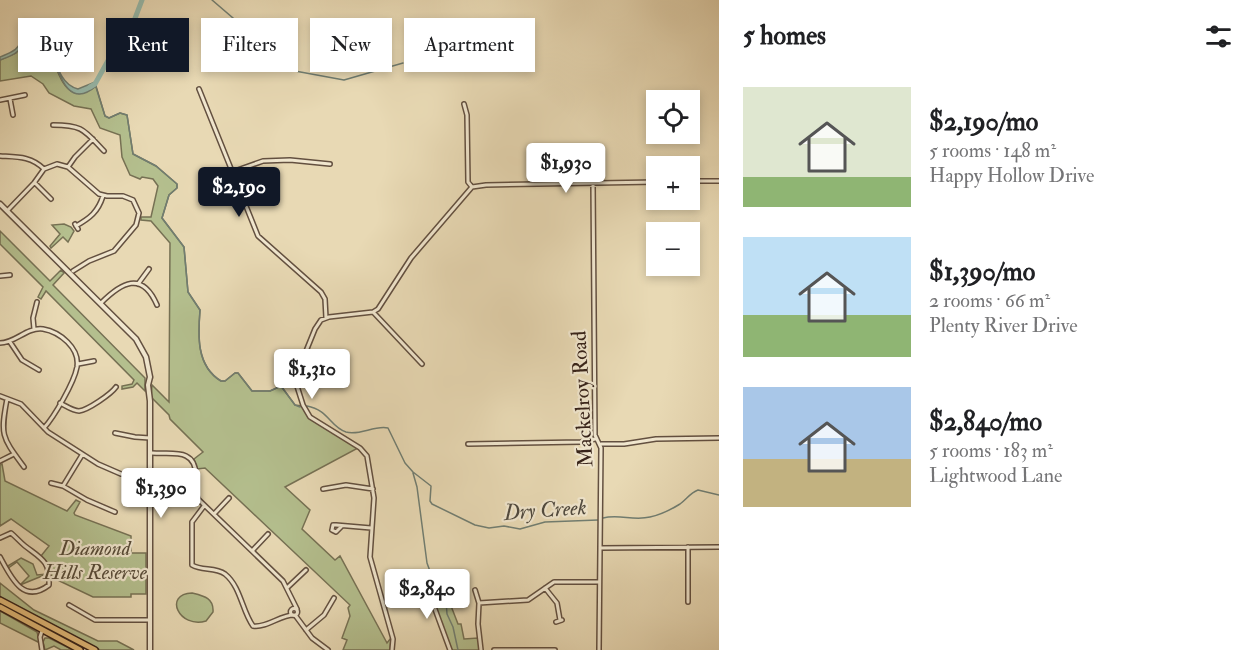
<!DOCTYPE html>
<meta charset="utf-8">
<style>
body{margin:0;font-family:"IM FELL Double Pica",serif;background:#f2f2f2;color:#202124;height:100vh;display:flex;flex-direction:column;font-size:22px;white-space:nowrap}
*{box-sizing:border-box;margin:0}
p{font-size:20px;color:#757577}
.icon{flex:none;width:33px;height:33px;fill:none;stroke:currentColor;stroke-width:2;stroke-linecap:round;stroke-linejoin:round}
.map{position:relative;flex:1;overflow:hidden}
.drawer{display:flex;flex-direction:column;background:#fff;width:540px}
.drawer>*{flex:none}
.hud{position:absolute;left:18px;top:18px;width:570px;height:54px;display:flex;gap:12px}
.tools{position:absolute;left:646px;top:90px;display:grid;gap:12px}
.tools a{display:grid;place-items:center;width:54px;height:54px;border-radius:0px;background:#fff;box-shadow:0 3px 9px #0003;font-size:30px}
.price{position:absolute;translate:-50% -51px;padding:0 14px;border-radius:6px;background:#fff;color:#222;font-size:20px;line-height:39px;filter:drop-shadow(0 2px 3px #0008)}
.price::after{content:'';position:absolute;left:50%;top:36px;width:18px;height:14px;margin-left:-9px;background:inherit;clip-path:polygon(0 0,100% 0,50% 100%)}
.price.current{background:#111827;color:#fff}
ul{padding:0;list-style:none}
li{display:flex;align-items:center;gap:18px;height:150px;padding:0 24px}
li span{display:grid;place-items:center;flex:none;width:168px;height:120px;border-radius:0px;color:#555}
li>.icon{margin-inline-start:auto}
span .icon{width:72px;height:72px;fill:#fffc;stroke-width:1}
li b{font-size:26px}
h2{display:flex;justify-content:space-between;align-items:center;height:72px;padding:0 24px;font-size:26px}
.chip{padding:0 21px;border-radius:0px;background:#fff;box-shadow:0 3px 9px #0003;font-size:21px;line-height:54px}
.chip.current{background:#111827;color:#fff}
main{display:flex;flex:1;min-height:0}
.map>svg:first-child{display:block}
</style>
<main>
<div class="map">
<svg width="719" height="650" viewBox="0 0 719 650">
<rect width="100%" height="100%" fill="#e8d9b4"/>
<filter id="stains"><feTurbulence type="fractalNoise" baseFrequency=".00333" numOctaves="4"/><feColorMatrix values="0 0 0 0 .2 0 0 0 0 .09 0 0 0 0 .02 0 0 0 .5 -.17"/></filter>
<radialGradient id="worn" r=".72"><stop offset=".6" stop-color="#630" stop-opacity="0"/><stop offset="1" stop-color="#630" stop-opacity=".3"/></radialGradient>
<path fill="#b4bf8e" stroke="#767154" stroke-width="1.5" d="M34 30H39C56 48 58 116 96 86L105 116 109 118 120 113 127 115 133 154 156 166 177 184V188L169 195 162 218 184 247 188 292 200 310C198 335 196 366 221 381H225L235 373H238L252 391H270L281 386 295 405 302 406 309 418 358 448 285 487 310 510 302 529 335 560 340 556 387 643 391 638 390 650H343L347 640 342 638 350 616 348 608 350 605 205 468 197 469 194 459 203 452 170 419 169 415 151 397 152 385 169 402 170 243 151 221 141 220V217H151L158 186 153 179 142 177 140 179 130 175 122 157 120 135 100 128 91 109 74 106 49 93 43 84 31 76 0 81V60L16 53 28 35Z
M64 224 71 227 74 231 68 242 63 237 51 248 50 246 60 234 52 225Z
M0 231 50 281 61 270 64 273 53 285 145 378V391L137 383 133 387 122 389V386L132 384 134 380 46 291 41 299 38 297 43 287 0 244Z
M2 464 5 481 67 511 76 500 80 502 74 513 75 515 131 536V553H146V594H131V597H93L49 576 47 562 41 556 49 546 11 519 0 526V465Z
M21 558 33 564 37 575 47 574 20 585 29 576 17 562 7 569 6 567Z
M426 580H441L458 624H461L464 639 478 638 480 650H451Z
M0 583 34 610 98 641H117L134 650H100L0 597Z
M192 593C204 596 214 598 213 612L206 621C179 629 163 594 192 593Z
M0 611 37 632 40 643 0 623Z
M45 638H49L73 650H61L54 646 45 650 43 642Z"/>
<path fill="#97baac" stroke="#717e72" stroke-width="1.5" d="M35 28 42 29C57 46 53 83 78 89L95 82 96 86C60 118 55 46 39 30 26 30 26 42 18 51 14 55 6 58 0 60V57C23 48 16 47 28 30Z"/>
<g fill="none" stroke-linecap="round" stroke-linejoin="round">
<path stroke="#717e72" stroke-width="1.5" d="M212 0 295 71 344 80 403 63
M95 84 105 116 109 118 120 113 127 115 133 154 156 166 177 184V188L169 195 162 218 184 247 188 292 200 310C198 335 196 366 221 381H225L235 373H238L252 391H270L281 386 295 405 300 407
M307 406C329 410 330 427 346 432 360 436 374 425 388 428L405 463 413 472 431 486 430 501 432 504 475 525 489 528 504 526 520 529 545 522 598 520
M413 473 417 487 427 563 435 585 446 601 447 614 453 627 458 650
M603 518C619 514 634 521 650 517 659 515 672 509 680 504 687 499 690 493 698 490L719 495"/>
<path stroke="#97baac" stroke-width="5" d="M90 87 95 84 115 48 129 34 142 0"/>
<g stroke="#635040" stroke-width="6">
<path id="minor" d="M199 89 258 236 321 292 325 299 326 318
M10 99 13 115
M0 100 25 95
M464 104 467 115 468 182 472 187
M53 125C83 125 84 130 104 151
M0 156C17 157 31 156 44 169
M68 167 75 157 93 139
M232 172 263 161 290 160 330 164
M690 181H719
M35 183 51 199
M593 183 595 435 601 448 599 650
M472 187 486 185 657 182
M8 210 34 183 44 169 57 164 68 167 99 194 107 196H123L133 200 139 213 136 225 114 251 89 261 73 271
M75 224 78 229
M76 226C90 218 98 212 103 196
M0 276 10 275
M138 284 149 269
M101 303C121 283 142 270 157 305
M374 313 422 364
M34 329 33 318 37 302
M10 342 22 360 39 370
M0 343C16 343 26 327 43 329 60 332 80 348 77 367 74 383 54 417 44 428
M78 364 94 361
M0 396 21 404 48 432 98 464 121 474 150 476
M7 399C0 436 2 437 24 467
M60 403C66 406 73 411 79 411 88 410 111 394 116 387
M115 433 135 437 150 438
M468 444 581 442 595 439
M601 444H624L656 439 719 438
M152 453C171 455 195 447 196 475 196 483 195 491 198 499L283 581 297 609
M0 461 14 454
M51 483 63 486 87 500 115 512
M63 486 82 455
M323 489 346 485 373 489
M204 506 192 522V565C202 571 215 567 225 574 241 587 242 611 253 626 267 628 280 615 294 615
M214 514 229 498
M332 530 333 525H336L371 528
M332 530 336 532 341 527
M0 538 11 533C16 537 20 542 25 546 42 559 50 561 49 585 23 605 11 577 0 557
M688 547V602
M600 548 719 547
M252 551 268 534
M425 582 450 650
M288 587 306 570
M545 588 557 603 560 620
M475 590 479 603
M69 605 95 620H150
M290.5 612a3.5 3.5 0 1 1 7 0a3.5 3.5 0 1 1-7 0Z
M295 615 312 638 328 650
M556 622 562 620
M306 630 324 615 334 598
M42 631 40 637 42 650
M392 650 393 639 370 557 374 498 367 456 360 448 310 417 303 405 296 383 298 371 315 329 321 320 329 317 373 312 378 309 411 258 472 187
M481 650 478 624 479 603 528 600 554 582H599
M494 650H555"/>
</g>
<g stroke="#635040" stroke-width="7">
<path id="tertiary" d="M0 204 136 339 146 357 150 377
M150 377 148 385 150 401V650"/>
</g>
<g stroke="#37231a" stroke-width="8">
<path id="primary" d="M0 600 95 650
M0 607 80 650"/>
</g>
<use href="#minor" stroke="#f0e6ce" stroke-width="3"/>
<use href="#tertiary" stroke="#f0e6ce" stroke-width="4"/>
<use href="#primary" stroke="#e4bc7a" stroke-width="5"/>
</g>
<g text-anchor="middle" stroke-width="4.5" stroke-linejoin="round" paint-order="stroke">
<g font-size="21" fill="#37231a" stroke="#f0e6ce">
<text transform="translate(582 399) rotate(-93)" y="7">Mackelroy Road</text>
</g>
<g font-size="21" font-style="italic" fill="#564a37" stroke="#f0e6ce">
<text x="95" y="555">Diamond<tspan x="95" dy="24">Hills Reserve</tspan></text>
</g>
<g font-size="22" font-style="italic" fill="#4f493e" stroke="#f0e6ce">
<text transform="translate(545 509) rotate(-4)" y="8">Dry Creek</text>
</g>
</g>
<rect width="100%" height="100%" filter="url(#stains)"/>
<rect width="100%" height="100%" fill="url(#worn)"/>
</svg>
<div class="tools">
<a><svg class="icon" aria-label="locate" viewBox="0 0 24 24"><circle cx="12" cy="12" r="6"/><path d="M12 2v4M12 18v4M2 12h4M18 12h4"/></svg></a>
<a>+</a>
<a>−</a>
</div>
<b class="price" style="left:566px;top:194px">$1,930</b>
<b class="price current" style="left:239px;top:218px">$2,190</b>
<b class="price" style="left:312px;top:400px">$1,310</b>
<b class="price" style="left:161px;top:519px">$1,390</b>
<b class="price" style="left:427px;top:620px">$2,840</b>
<div class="hud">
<a class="chip">Buy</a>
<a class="chip current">Rent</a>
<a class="chip">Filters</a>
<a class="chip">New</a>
<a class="chip">Apartment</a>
</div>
</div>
<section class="drawer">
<h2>5 homes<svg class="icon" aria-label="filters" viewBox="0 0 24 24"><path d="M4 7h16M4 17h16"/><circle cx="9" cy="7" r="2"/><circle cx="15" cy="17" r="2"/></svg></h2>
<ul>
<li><span style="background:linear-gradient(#dfe7d0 75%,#8fb573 0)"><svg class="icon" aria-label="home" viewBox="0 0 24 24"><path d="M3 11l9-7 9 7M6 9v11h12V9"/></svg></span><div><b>$2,190/mo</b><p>5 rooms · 148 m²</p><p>Happy Hollow Drive</p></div></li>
<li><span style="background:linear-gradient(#bfe0f5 65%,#8fb573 0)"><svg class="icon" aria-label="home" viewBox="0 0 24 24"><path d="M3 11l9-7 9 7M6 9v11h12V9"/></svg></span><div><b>$1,390/mo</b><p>2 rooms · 66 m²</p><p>Plenty River Drive</p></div></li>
<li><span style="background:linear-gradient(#a9c7e8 60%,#c2b280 0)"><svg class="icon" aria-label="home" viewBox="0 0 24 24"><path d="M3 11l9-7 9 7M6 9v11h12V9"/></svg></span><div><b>$2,840/mo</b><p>5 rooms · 183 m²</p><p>Lightwood Lane</p></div></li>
</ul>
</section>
</main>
